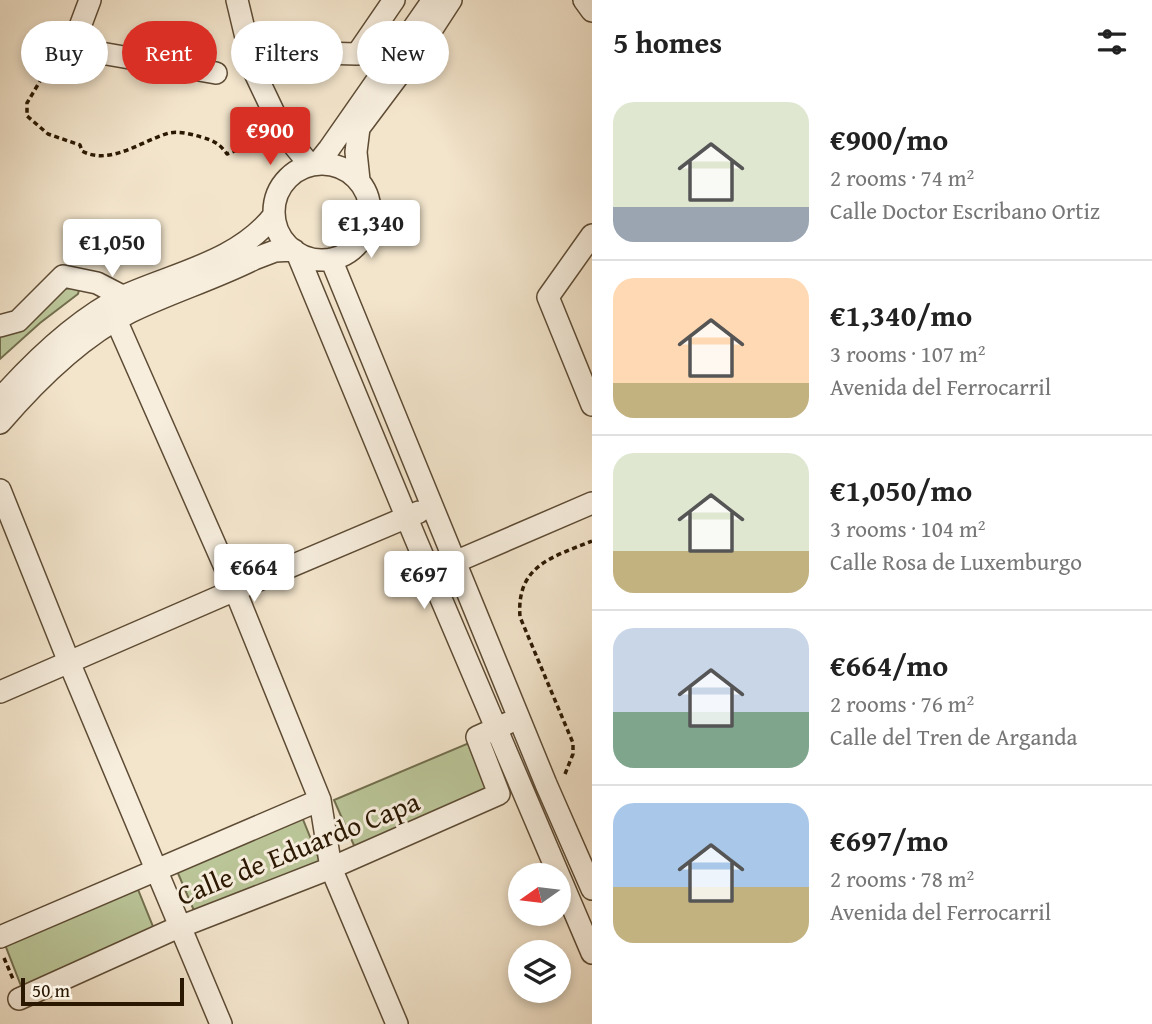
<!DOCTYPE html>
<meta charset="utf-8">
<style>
body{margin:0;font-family:"Gentium Book Plus",serif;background:#f6f6f6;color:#222;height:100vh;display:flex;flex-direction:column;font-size:26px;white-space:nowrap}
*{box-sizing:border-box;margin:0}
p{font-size:23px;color:#767676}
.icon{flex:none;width:38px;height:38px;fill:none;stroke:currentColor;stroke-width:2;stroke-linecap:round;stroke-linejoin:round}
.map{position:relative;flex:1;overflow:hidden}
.details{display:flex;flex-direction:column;background:#fff;width:560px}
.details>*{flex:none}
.guide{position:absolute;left:21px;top:21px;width:466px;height:63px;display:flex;gap:14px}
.needle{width:46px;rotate:256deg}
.buttons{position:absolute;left:508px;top:863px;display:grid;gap:14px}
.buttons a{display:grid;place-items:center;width:63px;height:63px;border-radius:50%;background:#fff;box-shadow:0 4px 10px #0003;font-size:35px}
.scale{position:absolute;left:21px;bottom:18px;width:163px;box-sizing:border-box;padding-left:7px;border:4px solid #2b1802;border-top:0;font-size:19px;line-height:24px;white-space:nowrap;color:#2b1802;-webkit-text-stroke:5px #f7eede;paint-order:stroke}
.price{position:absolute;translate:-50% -60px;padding:0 16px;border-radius:7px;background:#fff;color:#222;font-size:23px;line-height:46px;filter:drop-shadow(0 2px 4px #0008)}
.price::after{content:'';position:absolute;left:50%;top:42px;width:21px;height:16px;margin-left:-10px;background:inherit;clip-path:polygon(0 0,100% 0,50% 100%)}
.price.selected{background:#d93025;color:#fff}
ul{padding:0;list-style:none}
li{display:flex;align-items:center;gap:21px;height:175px;padding:0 21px}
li+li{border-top:2px solid #e0e0e0}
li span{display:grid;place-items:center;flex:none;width:196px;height:140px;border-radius:21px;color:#555}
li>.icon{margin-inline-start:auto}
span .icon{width:84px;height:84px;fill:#fffc;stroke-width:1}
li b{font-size:30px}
h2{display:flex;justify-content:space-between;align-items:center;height:84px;padding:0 21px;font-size:30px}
.tag{padding:0 24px;border-radius:32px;background:#fff;box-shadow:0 4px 10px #0003;font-size:24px;line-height:63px}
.tag.selected{background:#d93025;color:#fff}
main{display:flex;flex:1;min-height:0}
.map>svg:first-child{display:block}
</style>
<main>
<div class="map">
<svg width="592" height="1024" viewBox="0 0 592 1024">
<rect width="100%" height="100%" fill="#f3e5cc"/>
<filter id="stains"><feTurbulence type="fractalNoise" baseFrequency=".00286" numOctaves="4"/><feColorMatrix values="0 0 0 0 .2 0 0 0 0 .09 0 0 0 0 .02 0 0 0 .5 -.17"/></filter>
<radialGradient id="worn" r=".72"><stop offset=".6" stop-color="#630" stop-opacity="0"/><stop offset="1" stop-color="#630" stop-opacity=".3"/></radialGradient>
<path fill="#bac598" stroke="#726e4d" stroke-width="2" d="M71 288 79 290 78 294 40 323 0 359V334L63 289Z
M469 743 490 794 356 850 334 800Z
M302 817 321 864 195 913 177 871Z
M137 887 156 934 23 991 4 942Z"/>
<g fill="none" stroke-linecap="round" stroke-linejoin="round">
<g stroke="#5d4b34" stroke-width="24">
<path id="street" d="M90 0 72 48 216 73
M237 0 254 71 283 132 310 165
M584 0 592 11
M248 51 357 54 394 0
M317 164 329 149 433 0
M274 212a48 48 0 1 1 96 0a48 48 0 1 1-96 0Z
M359 180 356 152 359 128 425 40 451 0
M592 235 548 297 592 405
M297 253 416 540 592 953
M331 259 546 784 592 889
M116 320 235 590 320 800 331 868 397 1024
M0 326 18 321 63 276 97 283 124 297
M0 399C33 362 79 318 124 296 175 273 239 261 274 215
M0 423C36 381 80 337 130 312 171 292 214 279 254 259L275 251 294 250
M0 490 69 662 221 1024
M455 562 592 503
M0 692 235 590 419 512
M0 937 320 800
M19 999 172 930 331 868 499 794 477 737 508 723"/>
</g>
<path stroke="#2b1802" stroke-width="3.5" stroke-dasharray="5 3.5" stroke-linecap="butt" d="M55 56 27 103V116L48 134 80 145 82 151C110 166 141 141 169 133 179 131 191 134 201 137 214 141 219 143 227 154L263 140
M565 774 573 754V743L520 617C516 565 553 557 592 541
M4 958 13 979"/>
<use href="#street" stroke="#f7eede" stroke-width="21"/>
</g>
<g text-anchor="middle" stroke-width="6" stroke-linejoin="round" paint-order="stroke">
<g font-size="28" fill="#2b1802" stroke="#f7eede">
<text transform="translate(298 848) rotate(-22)" y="10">Calle de Eduardo Capa</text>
</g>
</g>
<rect width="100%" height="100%" filter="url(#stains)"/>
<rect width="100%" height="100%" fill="url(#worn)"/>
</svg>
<div class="buttons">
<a><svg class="needle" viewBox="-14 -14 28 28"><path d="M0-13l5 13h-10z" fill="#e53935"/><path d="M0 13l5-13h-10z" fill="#767676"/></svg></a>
<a><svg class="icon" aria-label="layers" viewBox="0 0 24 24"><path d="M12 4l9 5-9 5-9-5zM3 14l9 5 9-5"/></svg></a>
</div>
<div class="scale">50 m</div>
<b class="price selected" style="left:270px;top:167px">€900</b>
<b class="price" style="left:371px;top:260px">€1,340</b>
<b class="price" style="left:112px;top:279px">€1,050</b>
<b class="price" style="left:254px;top:604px">€664</b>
<b class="price" style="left:424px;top:611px">€697</b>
<div class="guide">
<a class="tag">Buy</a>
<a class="tag selected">Rent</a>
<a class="tag">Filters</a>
<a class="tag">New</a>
</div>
</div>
<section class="details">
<h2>5 homes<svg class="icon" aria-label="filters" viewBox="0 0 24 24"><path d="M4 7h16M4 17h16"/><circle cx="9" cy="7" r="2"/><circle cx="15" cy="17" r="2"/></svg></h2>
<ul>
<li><span style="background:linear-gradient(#dfe7d0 75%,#9aa5b1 0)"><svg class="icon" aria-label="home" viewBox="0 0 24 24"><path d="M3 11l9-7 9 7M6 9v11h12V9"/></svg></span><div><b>€900/mo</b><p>2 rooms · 74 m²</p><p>Calle Doctor Escribano Ortiz</p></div></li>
<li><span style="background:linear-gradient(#ffd9b3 75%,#c2b280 0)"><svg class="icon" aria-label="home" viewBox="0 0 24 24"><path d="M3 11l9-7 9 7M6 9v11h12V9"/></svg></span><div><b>€1,340/mo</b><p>3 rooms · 107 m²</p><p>Avenida del Ferrocarril</p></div></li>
<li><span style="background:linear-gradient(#dfe7d0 70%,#c2b280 0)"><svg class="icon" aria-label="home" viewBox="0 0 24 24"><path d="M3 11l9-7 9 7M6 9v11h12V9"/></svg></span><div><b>€1,050/mo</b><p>3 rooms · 104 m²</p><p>Calle Rosa de Luxemburgo</p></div></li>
<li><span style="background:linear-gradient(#c9d6e8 60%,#7fa58c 0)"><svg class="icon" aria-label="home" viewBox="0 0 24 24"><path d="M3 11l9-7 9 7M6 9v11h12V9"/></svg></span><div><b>€664/mo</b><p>2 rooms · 76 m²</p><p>Calle del Tren de Arganda</p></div></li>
<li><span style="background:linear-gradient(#a9c7e8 60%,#c2b280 0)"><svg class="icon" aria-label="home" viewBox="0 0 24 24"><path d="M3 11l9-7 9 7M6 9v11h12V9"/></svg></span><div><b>€697/mo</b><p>2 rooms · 78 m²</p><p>Avenida del Ferrocarril</p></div></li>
</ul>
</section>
</main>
